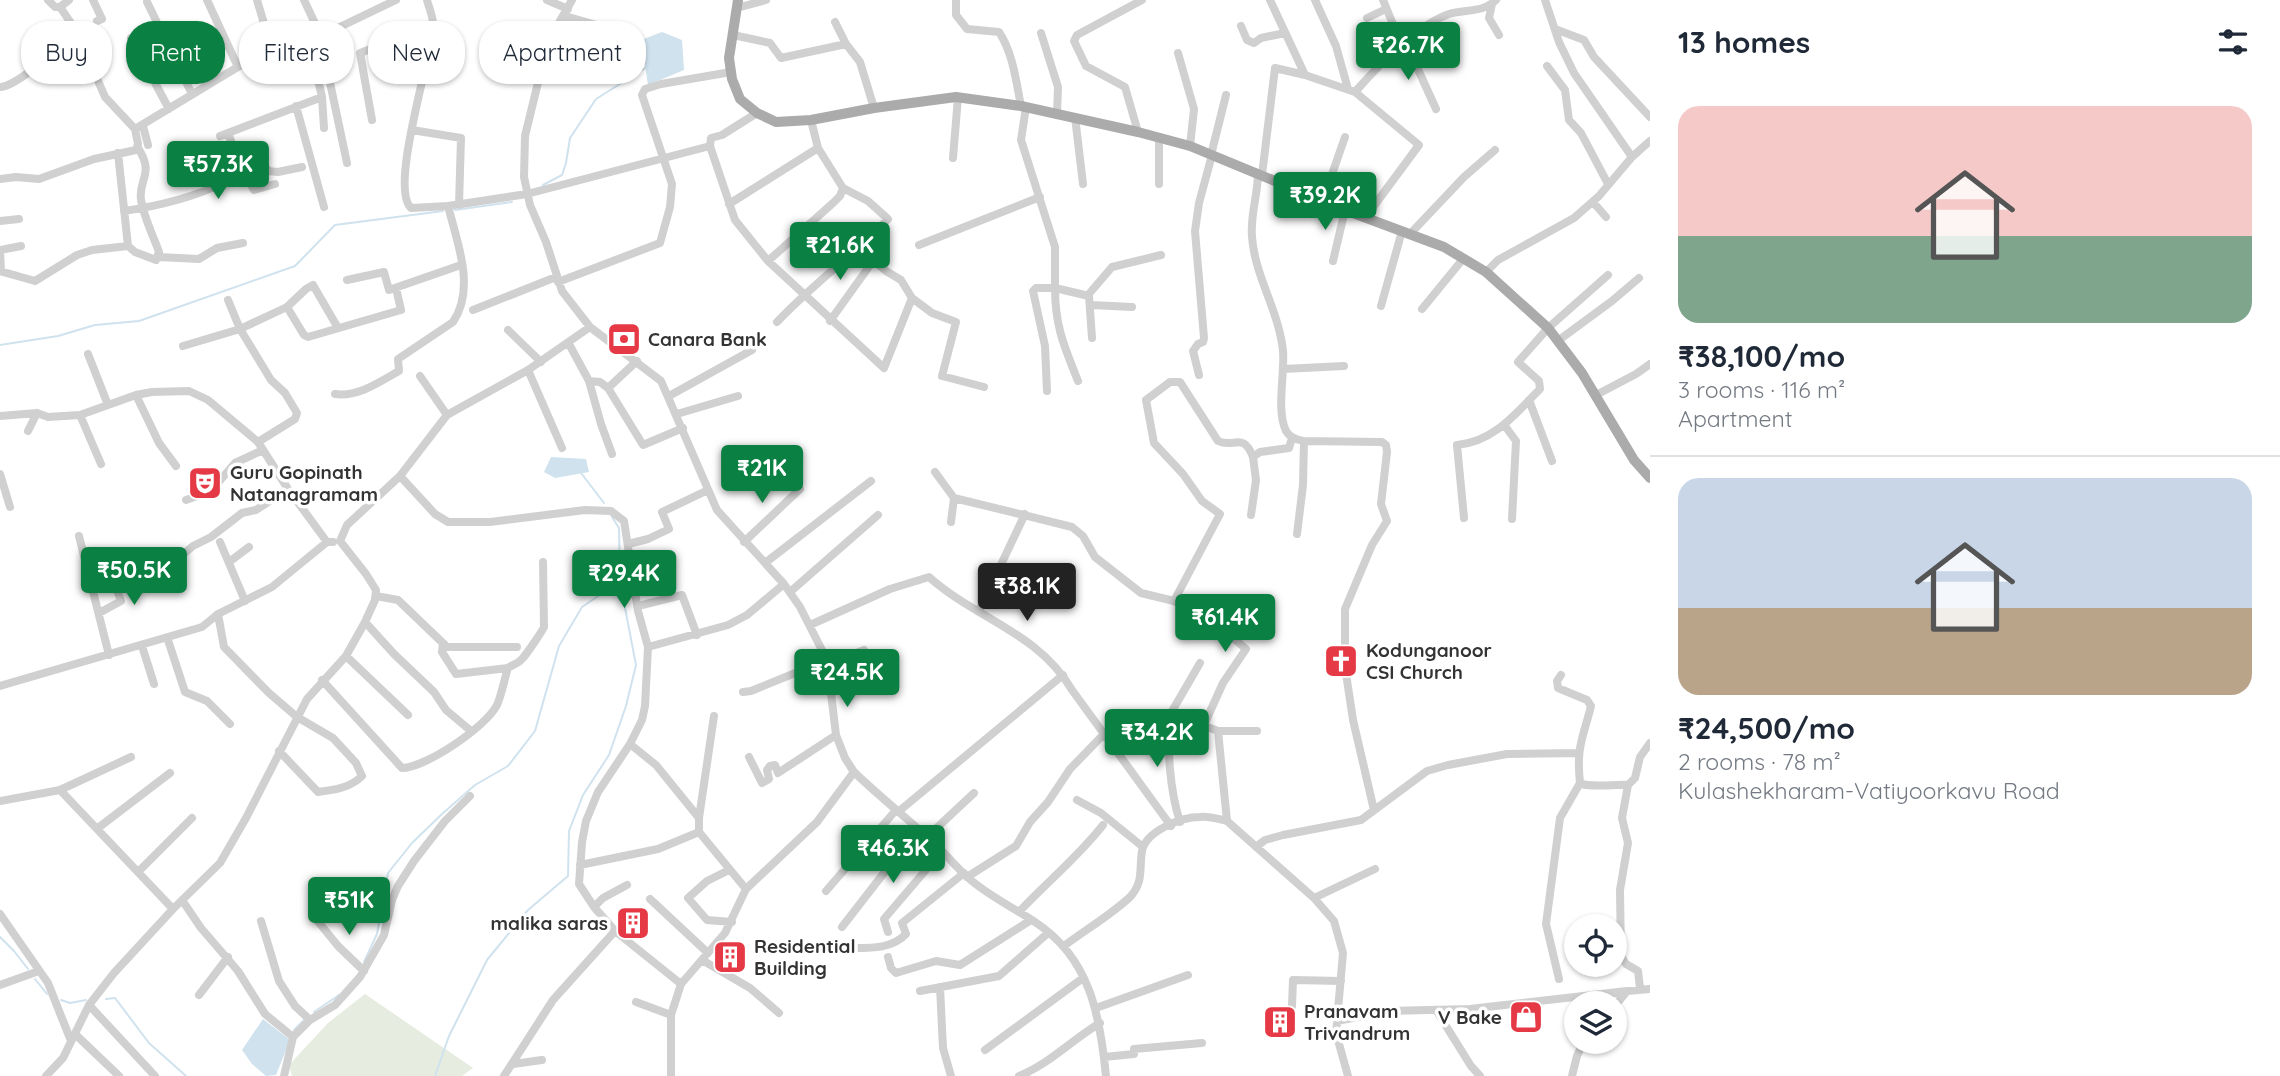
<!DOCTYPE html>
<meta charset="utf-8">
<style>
body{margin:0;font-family:Quicksand,sans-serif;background:#f2f2f3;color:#1f2937;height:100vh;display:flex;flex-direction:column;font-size:26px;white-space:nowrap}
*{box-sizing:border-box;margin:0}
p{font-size:23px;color:#747a83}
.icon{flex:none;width:38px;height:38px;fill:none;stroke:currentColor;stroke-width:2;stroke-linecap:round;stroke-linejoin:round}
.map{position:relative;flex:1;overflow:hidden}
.side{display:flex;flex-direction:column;background:#fff;width:630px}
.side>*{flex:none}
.hud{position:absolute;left:21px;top:21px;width:665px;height:63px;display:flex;gap:14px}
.fabs{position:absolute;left:1564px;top:914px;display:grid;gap:14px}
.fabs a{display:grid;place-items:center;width:63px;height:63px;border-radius:50%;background:#fff;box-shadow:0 2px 5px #0004;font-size:35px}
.price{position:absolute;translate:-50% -60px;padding:0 16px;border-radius:7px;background:#0b8043;color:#fff;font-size:23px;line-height:46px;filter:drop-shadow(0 2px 4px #0008)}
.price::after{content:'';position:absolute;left:50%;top:42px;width:21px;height:16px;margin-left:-10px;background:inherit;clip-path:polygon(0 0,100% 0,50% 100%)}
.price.active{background:#222;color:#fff}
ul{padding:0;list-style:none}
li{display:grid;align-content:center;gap:14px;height:371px;padding:0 28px}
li+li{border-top:2px solid #e0e1e3}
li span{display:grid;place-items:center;height:217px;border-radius:21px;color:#555}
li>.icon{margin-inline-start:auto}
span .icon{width:126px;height:126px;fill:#fffc;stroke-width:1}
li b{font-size:30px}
h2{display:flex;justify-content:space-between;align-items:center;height:84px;padding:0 28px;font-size:30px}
.pill{padding:0 24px;border-radius:28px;background:#fff;box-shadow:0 2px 5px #0004;font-size:24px;line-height:63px}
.pill.active{background:#0b8043;color:#fff}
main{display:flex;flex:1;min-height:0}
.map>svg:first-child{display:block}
</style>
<main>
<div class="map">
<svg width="1650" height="1076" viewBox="0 0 1650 1076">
<rect width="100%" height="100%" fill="#fff"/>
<path fill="#e6ecdf" d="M365 994 473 1068 462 1076H292L289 1065 328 1023Z"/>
<path fill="#cfe2ee" d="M662 32 682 40 684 70 648 85 641 40Z
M551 457 586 459 589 472 555 478 544 472Z
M263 1019 290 1040 276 1075 266 1076 252 1064 242 1050Z"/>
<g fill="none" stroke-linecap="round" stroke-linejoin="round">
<path stroke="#cfe2ee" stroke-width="2" d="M543 185 562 175 566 163 570 138 596 99 647 67
M455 210 512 202
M0 345 58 336 95 325 139 321 295 266 335 225 443 211
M581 473 604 503
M0 937 14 951 28 969
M364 962 377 934 388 873 412 843 442 814 475 785 508 766 535 731 559 646 582 607 619 582
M35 979 47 994
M106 999 115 998 149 1043 186 1076
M61 1000 70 1003 86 1000
M314 1012 339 995
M294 1030 304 1020
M435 1076 449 1036 487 960 528 910 568 876 569 831 583 795 609 755 626 706 636 665 620 582 619 528 612 517"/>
<path stroke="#d0d0d0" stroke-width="8" d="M48 0 55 7H60L77 32 105 97 135 129 271 47 321 36 304 0
M93 0 102 19 97 21
M207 0 238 67
M257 0 271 47
M427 0C429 8 434 18 433 27 431 59 389 188 411 208L448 206 527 194 710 146 711 138 722 135 757 113
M547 0 568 9
M956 0V15L967 29 999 32C1013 53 1016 81 1021 106
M1270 0 1305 75 1355 92
M1315 0 1336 46 1348 89
M1383 0 1402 46
M1545 0 1559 42 1574 73 1632 157
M147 2 192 94
M1492 4 1489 18 1499 35
M60 7 69 0
M737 8 766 0
M565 16 628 34 622 53
M1367 18 1386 9
M835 22 846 44
M1241 26 1247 40 1254 43 1261 38 1285 33
M1555 29 1584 40 1594 57 1650 117
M1041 33 1058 87 1057 113
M733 35 770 43 781 58 846 44 860 62 874 108
M131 38 169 109
M1406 43 1436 109
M1178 53 1194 109 1190 146
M325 59 347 163
M1547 66 1565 90 1569 120 1581 133 1608 184
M269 73 310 59 314 63
M0 87C19 86 60 45 77 32
M322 97 324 128
M296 106 324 207
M1026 107 1021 140 1055 247V288H1036L1033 291 1045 346 1047 391
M1075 117 1083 184
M372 120 360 53 434 25
M143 126 148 145
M412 130 461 138 459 205
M1138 132 1125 87 1086 66 1074 41 1077 35 1142 0
M228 133 242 170 254 190 275 184
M220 136 322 97 314 63 326 58 321 36 396 0
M1159 137V184
M710 146 735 220 768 261 884 368 912 298
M118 153 128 246 135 252 156 260 159 252C153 235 144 218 141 200 138 179 155 174 138 148
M1211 155 1226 95
M953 158 958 97
M1258 173C1258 195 1250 215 1252 237 1255 277 1279 311 1283 351 1285 374 1276 410 1286 431 1290 438 1297 440 1304 441L1382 442 1386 445 1387 452 1381 504 1387 521 1372 545 1345 609V667L1353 720 1374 810
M1262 175 1275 68 1305 75
M0 179 16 177 39 179 94 159 136 150 138 144 135 129
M1323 200 1345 137
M1593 202 1606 217
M729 204 818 148
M124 211C158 206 192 198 223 183 236 176 247 164 261 160L268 171 278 172 302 167
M1365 218 1419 145 1355 92C1377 67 1417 25 1449 14 1465 9 1483 13 1496 0
M0 221 19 219
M1410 234 1464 177 1495 150
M919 245 1040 197
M859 249 886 271 901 280 912 298 932 313 956 322 942 376 984 387
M159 257 199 259 217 248 243 243
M768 261 833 203 840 196 843 188
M1333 261 1345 210
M0 271 35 281 77 255 92 250 128 246
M1 271 0 250 21 246
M1486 272 1498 260 1574 218 1599 196 1632 157 1650 141
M347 280 384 272 389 290 461 265
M558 282 660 243 670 207 672 184 642 95 645 89 661 84 731 72
M1088 295 1112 267 1161 255
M1091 305 1132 307
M1381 306 1402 231
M287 307 304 335 308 337 401 310 396 288
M1422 309 1463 259
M473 310 556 277
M830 321 873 261
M777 322C812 285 853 255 888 219L868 201 843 188 818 148 811 120
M590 327 661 381 717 510 784 584 800 607 827 660 836 735 845 758 854 772C880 797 908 819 934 843 947 855 958 870 972 881 991 897 1014 908 1035 922 1090 958 1100 1015 1106 1076
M508 330 541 362
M1559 340 1612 301 1639 278
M569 344 589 381 600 382 608 388 643 445 683 428
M183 346 240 329 228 300
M88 354 108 405
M1283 369 1344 366
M528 370 562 448
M1199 375 1193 351 1198 344 1203 342 1204 338 1195 231 1199 203 1212 155
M420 376 447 415
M589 381 601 424 612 454
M1078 381C1064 346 1055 326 1055 288L1089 296 1092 338
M608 388 637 361
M335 394C359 397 379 382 399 371L398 359 453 322C476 288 457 242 448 206
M136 395 159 443 176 466
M1596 395 1636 374 1650 364
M669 396 752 350
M1529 400 1552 461
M677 414 738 396
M80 415 101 464
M0 416 37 413 48 417 80 415 136 395 152 392 189 391 208 400 258 442
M1505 426 1516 441 1512 519
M28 431 37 413
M935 472 954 498 1072 527 1083 536 1095 557 1141 593 1174 601 1220 514 1202 501 1183 474 1154 443 1146 400 1170 382H1180L1218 441C1234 449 1243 431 1253 457
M0 474 10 507
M400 476 435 514 448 522H490L585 510 611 511 624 521 638 611 648 647 645 706 642 720 630 744 598 792 586 821 582 842 579 884 594 907
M186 500 211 491 235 463 263 450
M1251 515 1256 480 1253 457 1260 452 1289 448 1292 438
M1464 518 1457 445C1494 442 1516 413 1540 389L1539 381 1518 362 1548 328 1608 275
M951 522 954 498
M1297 534 1303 485 1304 441
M79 536 109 655
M220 542 245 601
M327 542 288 489 258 442 295 419 297 413 285 393 271 380 240 329 287 307 306 289 313 285 338 328
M744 542 800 489
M628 544 648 539 669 529 662 512 708 490
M152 562 180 557 193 546 211 537 242 513 256 510 288 489
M229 562 249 547
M765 563 871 481
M790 592 878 515
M376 596 398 600 447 647H517
M1174 601 1219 626 1246 649 1223 683 1204 725
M638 606 682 595 697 635
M979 611 1025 514
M99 613 121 601 113 579
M218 614 224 647 269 693 297 717 333 738 356 763 362 776C350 788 334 790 318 792L279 751
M365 622 394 654 434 692 446 710 471 731
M810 625 890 589 929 577C976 619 1038 632 1072 690L1171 826
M167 637 185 692 207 701 230 724
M443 643 442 652 456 674 508 668
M142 646 154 684
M648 647 728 625 747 615 784 584
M346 656 408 715
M1200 663 1171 713 1218 731H1257
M828 664 864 650
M1561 675 1557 681 1558 688 1587 700 1591 706C1583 738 1576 747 1580 783 1588 788 1616 784 1628 785
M322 680 402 768C425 768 486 727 497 705 502 694 504 680 508 668 513 664 518 664 522 659 526 655 543 630 544 627L543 562
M0 686 202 627 218 614 272 587 327 542H333
M743 692 751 691 827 660
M1171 713C1166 745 1170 791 1180 822
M630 744 656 765 699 818V832L746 889
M749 757 762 783 769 779 767 770 770 766 775 765 778 773 836 735
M60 790 173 909
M1077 800 1101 813 1143 847
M0 801 60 790 131 757
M898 812 1063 675
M699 818 714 716
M1227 821 1314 898 1334 921 1343 953 1336 1033 1348 1076
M98 828 170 773
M927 837 974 793
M1256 847 1265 840 1283 835 1361 820 1427 771 1448 765 1507 754 1578 753
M580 865 658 849 699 832
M729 870 707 881 688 898 707 920 732 922
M139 871 192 818
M967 877 1016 846 1030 822 1048 802 1070 769 1104 734
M627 885 603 898 594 907 615 931 681 984
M826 891 896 810
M1314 898 1375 869
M650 899 708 953
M182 900 201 928 238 971 265 1014 293 1037
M1019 912C1047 882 1078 857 1103 825
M0 914 48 983 71 1041
M316 919 338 946 364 971
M261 921 279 981 295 1006 310 1020
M842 927 918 829
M888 932 884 919 942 851
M1064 946C1085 930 1111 915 1130 897 1144 882 1139 869 1142 851 1146 831 1181 817 1200 817 1209 816 1218 819 1227 821L1218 731
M851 948C870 948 892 949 906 934L902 923 964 873
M888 957 891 968 896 973 936 961 960 965 1031 920
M702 960 750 988 779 1013
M1559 979 1546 924 1560 818 1580 783
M0 985 39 971
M940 987 943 1048 951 1076
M1640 988 1638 971 1626 964 1621 956 1620 890 1628 843 1622 818 1628 785 1635 778 1640 757 1650 743
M920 991 999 976 1048 933
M199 995 228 957
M636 1002 671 1015
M89 1005 155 1076
M1292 1006 1293 980 1341 981
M1615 1006 1627 991 1650 989
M1096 1008 1188 975
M1436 1010 1471 1066 1480 1076
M1337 1021 1388 1011 1470 1009 1627 991
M75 1034 119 1076
M985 1050 1083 978
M1104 1057 1134 1054V1049L1202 1043
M513 1064 542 1060
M46 1076 63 1058 89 1005 114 973 173 909 220 863 246 818 307 699 346 656 365 622 375 600 376 590 366 574 340 541 347 525 400 476 447 415 528 370 590 327 562 291 546 242 530 205 524 177 525 136 544 58 548 42 572 0
M284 1076 293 1037 310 1020 335 1005 360 977 384 935 392 900 398 886 414 861 445 821 470 796
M504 1076 553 1000 615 931
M671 1076V1015L681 984 725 933 746 889 817 822 854 772
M1019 1076C1048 1065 1073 1039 1100 1023
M1572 1076 1577 1056 1584 1041"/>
<path stroke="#ababab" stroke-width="10" d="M738 0 729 58 732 79 740 99 757 113 776 122 811 120 874 108 956 97 1021 106 1138 132 1190 146 1345 210 1444 247 1486 272 1548 328 1582 373 1634 460 1650 478"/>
</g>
<defs>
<g id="bank-square" transform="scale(1.75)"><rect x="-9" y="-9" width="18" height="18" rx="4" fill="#e63946" stroke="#fff"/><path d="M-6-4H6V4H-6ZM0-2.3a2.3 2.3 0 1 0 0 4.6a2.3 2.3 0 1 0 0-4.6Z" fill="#fff"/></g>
<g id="theatre-square" transform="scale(1.75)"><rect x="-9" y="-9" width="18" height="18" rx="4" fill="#e63946" stroke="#fff"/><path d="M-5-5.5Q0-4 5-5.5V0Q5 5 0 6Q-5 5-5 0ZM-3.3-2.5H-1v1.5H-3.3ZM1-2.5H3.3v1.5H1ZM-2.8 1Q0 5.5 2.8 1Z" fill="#fff"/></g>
<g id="church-square" transform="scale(1.75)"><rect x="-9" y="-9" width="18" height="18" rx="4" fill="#e63946" stroke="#fff"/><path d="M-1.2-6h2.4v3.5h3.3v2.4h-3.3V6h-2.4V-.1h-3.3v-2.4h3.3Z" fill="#fff"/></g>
<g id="building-square" transform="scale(1.75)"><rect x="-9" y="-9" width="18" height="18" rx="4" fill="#e63946" stroke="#fff"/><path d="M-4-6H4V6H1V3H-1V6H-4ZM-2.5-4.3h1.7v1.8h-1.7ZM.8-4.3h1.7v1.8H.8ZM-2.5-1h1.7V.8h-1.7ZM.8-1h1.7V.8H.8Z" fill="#fff"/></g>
<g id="shop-square" transform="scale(1.75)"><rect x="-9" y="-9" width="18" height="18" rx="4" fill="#e63946" stroke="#fff"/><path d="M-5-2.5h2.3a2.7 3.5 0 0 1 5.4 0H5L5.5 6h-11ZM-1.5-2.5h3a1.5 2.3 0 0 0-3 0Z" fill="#fff"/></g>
</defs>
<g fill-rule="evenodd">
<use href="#bank-square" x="624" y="339"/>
<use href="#theatre-square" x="205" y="483"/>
<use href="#church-square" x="1341" y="661"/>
<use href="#building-square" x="633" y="923"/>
<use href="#building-square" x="730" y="957"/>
<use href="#shop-square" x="1526" y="1017"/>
<use href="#building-square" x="1280" y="1022"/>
</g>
<g text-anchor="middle" stroke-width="7" stroke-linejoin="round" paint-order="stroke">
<g font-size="19" font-weight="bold" fill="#333" stroke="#fff" text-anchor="start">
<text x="648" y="346">Canara Bank</text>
<text x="230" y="479">Guru Gopinath<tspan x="230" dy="22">Natanagramam</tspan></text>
<text x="1366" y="657">Kodunganoor<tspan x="1366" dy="22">CSI Church</tspan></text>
<text x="608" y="930" text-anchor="end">malika saras</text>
<text x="754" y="953">Residential<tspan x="754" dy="22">Building</tspan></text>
<text x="1304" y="1018">Pranavam<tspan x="1304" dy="22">Trivandrum</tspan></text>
<text x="1502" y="1024" text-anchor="end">V Bake</text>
</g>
</g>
</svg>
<div class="fabs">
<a><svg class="icon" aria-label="locate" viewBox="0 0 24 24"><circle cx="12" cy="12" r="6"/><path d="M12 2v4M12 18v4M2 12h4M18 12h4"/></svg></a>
<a><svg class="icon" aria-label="layers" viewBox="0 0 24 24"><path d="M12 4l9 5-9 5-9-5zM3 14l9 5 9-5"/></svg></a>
</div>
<b class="price" style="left:1408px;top:82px">₹26.7K</b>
<b class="price" style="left:218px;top:201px">₹57.3K</b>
<b class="price" style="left:1325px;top:232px">₹39.2K</b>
<b class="price" style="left:840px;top:282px">₹21.6K</b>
<b class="price" style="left:762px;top:505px">₹21K</b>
<b class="price" style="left:134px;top:607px">₹50.5K</b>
<b class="price" style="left:624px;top:610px">₹29.4K</b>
<b class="price active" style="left:1027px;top:623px">₹38.1K</b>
<b class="price" style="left:1225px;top:654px">₹61.4K</b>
<b class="price" style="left:847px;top:709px">₹24.5K</b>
<b class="price" style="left:1157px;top:769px">₹34.2K</b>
<b class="price" style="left:893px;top:885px">₹46.3K</b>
<b class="price" style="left:349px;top:937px">₹51K</b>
<div class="hud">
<a class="pill">Buy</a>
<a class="pill active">Rent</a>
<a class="pill">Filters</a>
<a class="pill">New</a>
<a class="pill">Apartment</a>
</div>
</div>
<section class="side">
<h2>13 homes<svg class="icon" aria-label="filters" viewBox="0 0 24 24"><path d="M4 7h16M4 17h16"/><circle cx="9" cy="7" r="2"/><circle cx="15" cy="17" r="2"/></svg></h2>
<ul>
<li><span style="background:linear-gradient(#f6c9c9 60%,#7fa58c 0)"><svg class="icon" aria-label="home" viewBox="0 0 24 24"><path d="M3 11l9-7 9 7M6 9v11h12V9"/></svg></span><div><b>₹38,100/mo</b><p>3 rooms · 116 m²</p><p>Apartment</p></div></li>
<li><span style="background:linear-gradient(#c9d6e8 60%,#b9a48a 0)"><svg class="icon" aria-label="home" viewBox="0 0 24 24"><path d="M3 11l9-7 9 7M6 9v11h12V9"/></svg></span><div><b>₹24,500/mo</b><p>2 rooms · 78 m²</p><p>Kulashekharam-Vatiyoorkavu Road</p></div></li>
</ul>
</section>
</main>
